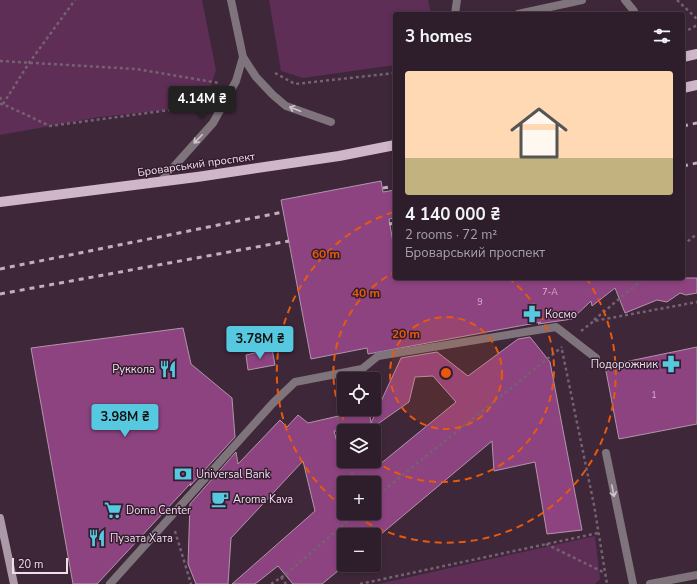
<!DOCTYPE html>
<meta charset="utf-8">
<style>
body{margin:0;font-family:"Nunito Sans",sans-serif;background:#3a2a37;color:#f1f3f6;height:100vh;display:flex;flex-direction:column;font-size:15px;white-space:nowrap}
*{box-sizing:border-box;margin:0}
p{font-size:13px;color:#a7a2a9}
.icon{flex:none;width:22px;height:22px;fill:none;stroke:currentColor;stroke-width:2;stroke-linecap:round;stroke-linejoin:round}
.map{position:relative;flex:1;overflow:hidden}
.panel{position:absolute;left:393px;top:12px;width:292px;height:268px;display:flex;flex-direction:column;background:#2e1d2b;border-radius:4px;box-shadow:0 2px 6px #0003,0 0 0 1px #493b47}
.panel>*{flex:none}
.fabs{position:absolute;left:337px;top:372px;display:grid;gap:8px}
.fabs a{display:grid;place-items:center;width:44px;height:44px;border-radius:4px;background:#2e1d2b;box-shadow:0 2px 6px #0003,0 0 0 1px #493b47;font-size:20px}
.scale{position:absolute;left:12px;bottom:10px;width:56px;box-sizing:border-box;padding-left:4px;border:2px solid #eedfea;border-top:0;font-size:11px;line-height:14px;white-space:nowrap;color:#eedfea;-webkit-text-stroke:3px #331d2f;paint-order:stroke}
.price{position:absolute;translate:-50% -34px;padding:0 9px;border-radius:4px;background:#56c9e1;color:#111;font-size:13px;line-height:26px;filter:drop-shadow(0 1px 2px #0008)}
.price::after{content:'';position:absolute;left:50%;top:24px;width:12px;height:9px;margin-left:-6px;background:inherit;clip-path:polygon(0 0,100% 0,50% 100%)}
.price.selected{background:#222;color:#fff}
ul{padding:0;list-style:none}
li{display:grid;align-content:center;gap:8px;height:212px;padding:0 12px}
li+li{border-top:1px solid #493b47}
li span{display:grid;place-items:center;height:124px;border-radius:4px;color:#555}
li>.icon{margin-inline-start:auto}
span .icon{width:72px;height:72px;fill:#fffc;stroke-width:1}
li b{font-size:17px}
h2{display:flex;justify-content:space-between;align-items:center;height:48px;padding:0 12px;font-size:17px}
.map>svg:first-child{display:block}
</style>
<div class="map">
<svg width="697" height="584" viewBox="0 0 697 584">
<rect width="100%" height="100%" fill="#3e2739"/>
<path fill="#5e2e56" d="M0 0H202L216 70 204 106 100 117 0 135Z
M269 0H428L431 14H395V65L303 78 281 71Z
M595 536 600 579 595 584H378Z"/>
<path fill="#8e4381" stroke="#b195ab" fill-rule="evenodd" d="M381 181 383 192 395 190V218L389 219 395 254V278H697V293L686 295 680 293 667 302 657 300 625 313 615 288 592 306 591 301 572 319 538 324 541 322 368 354 367 348 311 359 281 200Z
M183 328 191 364 232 398 235 437 190 486 191 483 97 584H73L31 348Z
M530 337 550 362 582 530 547 534 535 462 494 471 492 441 380 535H344V566L322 584H293L278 566 255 584H232L315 511 303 461 231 538 228 584H196L188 564 190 504 236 452 238 464 280 420 287 427 298 415 308 423 369 409 371 423 401 358 437 352 468 376 518 339ZM433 376 456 402 379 465V461H342L334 431H373L372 428 409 402 415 377ZM344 483H374V513H344Z
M697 347V424L619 439 605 366Z
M272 349 275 365 248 370 246 355Z"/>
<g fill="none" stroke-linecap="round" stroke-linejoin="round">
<path stroke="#756170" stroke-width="2.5" stroke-dasharray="3 3" stroke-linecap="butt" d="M677 0 697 19
M683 33 697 25
M0 61 136 69 219 83
M275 73 295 84 395 73
M0 97 3 103
M0 104H3L50 126 207 105
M3 104 29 63 75 0
M683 245 697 234
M594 320 644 278
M581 331 594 321 697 302
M562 350 594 505 607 584
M337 417 344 444
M348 461 355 483
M374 498 562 347
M175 531 191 584
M546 544 605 573
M281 577 286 584
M271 584 285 575 357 513
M360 584 598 533"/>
<path stroke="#7f737c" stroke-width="8" d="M625 0 634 11V14
M455 14 457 0
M518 14 582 0
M606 453 633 584"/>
<path stroke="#7f737c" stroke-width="8" d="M110 584 273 403 295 382 362 369 378 356 556 327 596 358"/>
<path stroke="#7f737c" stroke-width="8" d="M650 584 697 575"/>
<path stroke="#7f737c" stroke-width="8" d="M231 0 243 57 256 77 273 95 286 106 331 122
M161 181 213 123 236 81 243 57"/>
<path stroke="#ac99a7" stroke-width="8" d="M0 518 14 584"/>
<path stroke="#cfb6c9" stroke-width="10" d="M683 57 697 54
M683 88 697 85
M0 202 197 177 339 156 395 145"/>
<path stroke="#c0afbc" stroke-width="3" stroke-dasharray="5 5" stroke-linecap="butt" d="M683 126 697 123
M683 166 697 163
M383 188 395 186
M389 224 395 223
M0 269 283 212
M0 294 289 241"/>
</g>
<defs><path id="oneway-shaft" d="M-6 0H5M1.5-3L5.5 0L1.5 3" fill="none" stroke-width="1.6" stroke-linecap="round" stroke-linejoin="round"/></defs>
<g stroke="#d2c4ce">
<use href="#oneway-shaft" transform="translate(295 109) rotate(-159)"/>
<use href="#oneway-shaft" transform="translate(198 139) rotate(134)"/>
<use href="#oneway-shaft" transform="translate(613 491) rotate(79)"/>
</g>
<circle cx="446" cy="373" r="56" fill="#e8590c" fill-opacity=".12"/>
<g fill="none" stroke="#e8590c" stroke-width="2" stroke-dasharray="7 5">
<circle cx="446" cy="373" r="56"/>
<path d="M349 430A113 113 0 0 1 395 272M508 278A113 113 0 1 1 374 460"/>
<path d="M343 507A169 169 0 0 1 394 212M586 278A169 169 0 0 1 351 513"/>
</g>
<defs>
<g id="pharmacy-bare" transform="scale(1.38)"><path d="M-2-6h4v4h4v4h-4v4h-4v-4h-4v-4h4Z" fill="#56c9e1" stroke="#331d2f" stroke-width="2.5" paint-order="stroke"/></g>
<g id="restaurant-bare" transform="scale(1.38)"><path d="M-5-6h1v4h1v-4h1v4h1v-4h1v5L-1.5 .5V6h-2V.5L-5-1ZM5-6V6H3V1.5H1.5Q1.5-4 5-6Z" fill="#56c9e1" stroke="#331d2f" stroke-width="2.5" paint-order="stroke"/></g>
<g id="bank-bare" transform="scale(1.38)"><path d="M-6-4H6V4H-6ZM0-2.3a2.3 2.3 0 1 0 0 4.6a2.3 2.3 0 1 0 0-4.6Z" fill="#56c9e1" stroke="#331d2f" stroke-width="2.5" paint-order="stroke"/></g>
<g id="cafe-bare" transform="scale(1.38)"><path d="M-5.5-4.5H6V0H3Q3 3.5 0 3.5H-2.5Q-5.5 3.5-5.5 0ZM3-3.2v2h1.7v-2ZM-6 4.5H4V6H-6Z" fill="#56c9e1" stroke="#331d2f" stroke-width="2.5" paint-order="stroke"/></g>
<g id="supermarket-bare" transform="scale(1.38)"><path d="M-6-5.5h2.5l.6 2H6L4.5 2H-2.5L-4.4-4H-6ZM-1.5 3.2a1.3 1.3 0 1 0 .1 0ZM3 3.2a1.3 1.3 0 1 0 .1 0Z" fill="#56c9e1" stroke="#331d2f" stroke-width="2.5" paint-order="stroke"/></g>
</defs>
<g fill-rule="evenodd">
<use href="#pharmacy-bare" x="532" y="314"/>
<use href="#pharmacy-bare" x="671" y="364"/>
<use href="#restaurant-bare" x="168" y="369"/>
<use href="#bank-bare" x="183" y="474"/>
<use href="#cafe-bare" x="220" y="499"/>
<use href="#supermarket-bare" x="113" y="510"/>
<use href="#restaurant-bare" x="97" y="538"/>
</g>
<g text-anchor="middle" stroke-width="3" stroke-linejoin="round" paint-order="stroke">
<g font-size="9" fill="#d6b8d0">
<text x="550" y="295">7-А</text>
<text x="480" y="305">9</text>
<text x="654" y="398">1</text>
</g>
<g font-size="11" fill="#eedfea" stroke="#331d2f">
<text transform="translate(196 164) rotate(-8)" y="4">Броварський проспект</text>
</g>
<g font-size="11" fill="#eedfea" stroke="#331d2f" text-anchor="start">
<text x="545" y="318">Космо</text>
<text x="658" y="368" text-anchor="end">Подорожник</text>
<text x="155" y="373" text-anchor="end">Руккола</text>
<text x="196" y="478">Universal Bank</text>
<text x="233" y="503">Aroma Kava</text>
<text x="126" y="514">Doma Center</text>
<text x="110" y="542">Пузата Хата</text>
</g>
</g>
<circle cx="446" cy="373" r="6" fill="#e8590c" stroke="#331d2f" stroke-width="2"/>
<g font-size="12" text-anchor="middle" font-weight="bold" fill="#e8590c" stroke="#331d2f" stroke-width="3" stroke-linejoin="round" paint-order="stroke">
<text x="326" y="258">60 m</text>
<text x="366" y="297">40 m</text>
<text x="406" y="338">20 m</text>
</g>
</svg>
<div class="fabs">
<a><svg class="icon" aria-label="locate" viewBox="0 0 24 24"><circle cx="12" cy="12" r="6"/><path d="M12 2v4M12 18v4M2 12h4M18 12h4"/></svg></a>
<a><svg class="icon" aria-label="layers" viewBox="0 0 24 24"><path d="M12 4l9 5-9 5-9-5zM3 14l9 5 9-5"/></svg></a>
<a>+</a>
<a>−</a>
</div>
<div class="scale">20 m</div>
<b class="price selected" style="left:202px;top:120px">4.14M ₴</b>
<b class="price" style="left:260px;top:360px">3.78M ₴</b>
<b class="price" style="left:125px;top:438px">3.98M ₴</b>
<section class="panel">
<h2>3 homes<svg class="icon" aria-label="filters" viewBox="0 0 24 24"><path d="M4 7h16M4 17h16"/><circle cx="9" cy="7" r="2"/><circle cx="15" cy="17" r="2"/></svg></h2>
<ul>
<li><span style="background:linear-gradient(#ffd9b3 70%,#c2b280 0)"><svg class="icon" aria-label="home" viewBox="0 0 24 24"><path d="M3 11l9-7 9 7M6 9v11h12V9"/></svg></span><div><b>4 140 000 ₴</b><p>2 rooms · 72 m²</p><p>Броварський проспект</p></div></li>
</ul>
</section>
</div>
